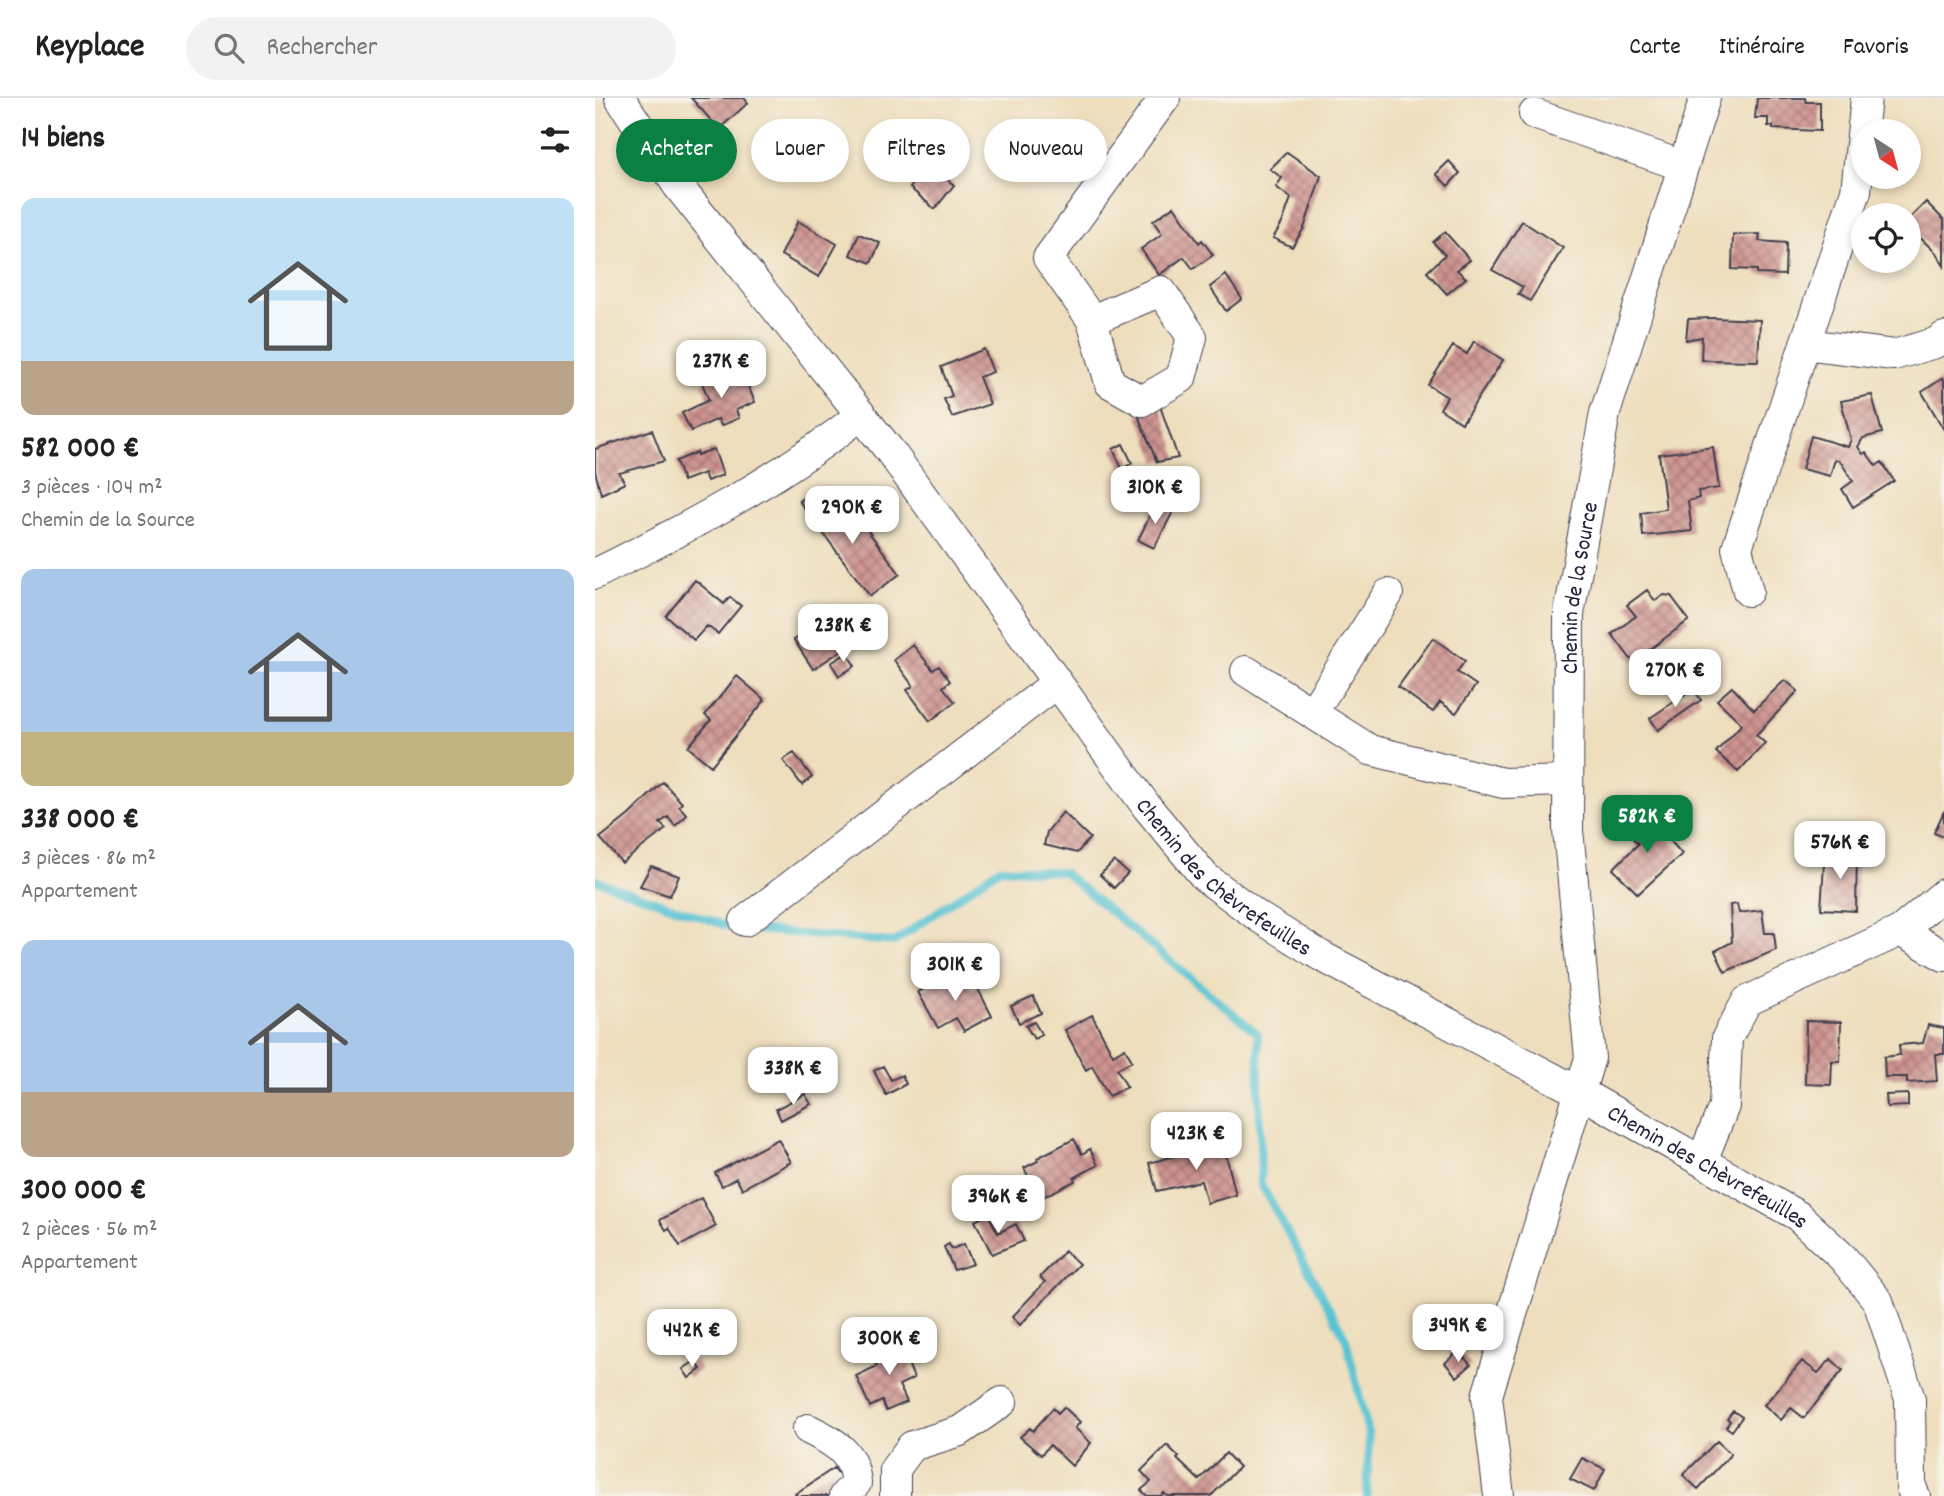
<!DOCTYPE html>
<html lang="fr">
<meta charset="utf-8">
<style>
body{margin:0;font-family:Dekko,sans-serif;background:#f2f2f2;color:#222;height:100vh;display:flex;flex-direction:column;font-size:26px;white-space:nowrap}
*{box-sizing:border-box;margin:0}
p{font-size:23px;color:#767676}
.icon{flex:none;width:38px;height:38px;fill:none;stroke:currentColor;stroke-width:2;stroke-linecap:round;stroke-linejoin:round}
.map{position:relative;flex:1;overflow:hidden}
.sheet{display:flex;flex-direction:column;background:#fff;width:595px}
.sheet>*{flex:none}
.guide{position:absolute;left:21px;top:21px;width:665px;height:63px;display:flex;gap:14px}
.needle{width:46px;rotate:144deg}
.tools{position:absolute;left:1256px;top:21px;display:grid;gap:14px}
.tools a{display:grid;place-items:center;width:70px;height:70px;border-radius:50%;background:#fff;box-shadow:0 4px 10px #0003;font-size:35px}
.price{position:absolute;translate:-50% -60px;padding:0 16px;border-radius:14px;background:#fff;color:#222;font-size:23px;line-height:46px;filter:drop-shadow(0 2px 4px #0008)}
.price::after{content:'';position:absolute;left:50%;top:42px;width:21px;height:16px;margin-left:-10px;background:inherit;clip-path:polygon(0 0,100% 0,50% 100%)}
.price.selected{background:#0b8043;color:#fff}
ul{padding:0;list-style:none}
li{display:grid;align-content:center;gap:14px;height:371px;padding:0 21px}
li span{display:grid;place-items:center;height:217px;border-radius:14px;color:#555}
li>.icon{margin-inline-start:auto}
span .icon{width:126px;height:126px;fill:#fffc;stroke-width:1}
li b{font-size:30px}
h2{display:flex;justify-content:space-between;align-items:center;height:84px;padding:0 21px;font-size:30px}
.tag{padding:0 24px;border-radius:32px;background:#fff;box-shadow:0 4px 10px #0003;font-size:24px;line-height:63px}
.tag.selected{background:#0b8043;color:#fff}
header{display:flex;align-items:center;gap:42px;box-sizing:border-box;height:98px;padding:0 35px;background:#fff;border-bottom:2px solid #e0e0e0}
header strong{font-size:33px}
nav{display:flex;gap:38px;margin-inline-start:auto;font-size:24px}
.search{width:490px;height:63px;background:#f2f2f2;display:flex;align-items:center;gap:18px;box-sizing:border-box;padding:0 24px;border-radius:38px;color:#767676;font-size:26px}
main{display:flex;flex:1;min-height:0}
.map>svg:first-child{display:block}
</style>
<header>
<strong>Keyplace</strong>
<div class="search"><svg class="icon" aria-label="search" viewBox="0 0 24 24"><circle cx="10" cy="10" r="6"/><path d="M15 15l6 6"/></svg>Rechercher</div>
<nav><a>Carte</a><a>Itinéraire</a><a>Favoris</a></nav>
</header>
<main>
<section class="sheet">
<h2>14 biens<svg class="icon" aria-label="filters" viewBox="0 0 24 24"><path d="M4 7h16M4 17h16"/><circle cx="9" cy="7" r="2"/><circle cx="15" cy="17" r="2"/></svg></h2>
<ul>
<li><span style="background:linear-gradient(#bfe0f5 75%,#b9a48a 0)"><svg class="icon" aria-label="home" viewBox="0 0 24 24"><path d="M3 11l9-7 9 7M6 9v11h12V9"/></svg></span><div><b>582 000 €</b><p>3 pièces · 104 m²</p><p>Chemin de la Source</p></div></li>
<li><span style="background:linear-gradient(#a9c7e8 75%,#c2b280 0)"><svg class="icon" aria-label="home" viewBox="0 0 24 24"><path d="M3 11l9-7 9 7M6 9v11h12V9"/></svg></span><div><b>338 000 €</b><p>3 pièces · 86 m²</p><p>Appartement</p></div></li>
<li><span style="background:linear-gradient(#a9c7e8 70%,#b9a48a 0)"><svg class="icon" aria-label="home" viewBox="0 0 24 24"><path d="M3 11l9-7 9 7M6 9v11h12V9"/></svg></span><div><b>300 000 €</b><p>2 pièces · 56 m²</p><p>Appartement</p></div></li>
</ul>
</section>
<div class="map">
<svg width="1349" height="1398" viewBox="0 0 1349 1398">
<defs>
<pattern id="building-cross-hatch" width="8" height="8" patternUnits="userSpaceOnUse" patternTransform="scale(1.75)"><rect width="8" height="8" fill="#ce9490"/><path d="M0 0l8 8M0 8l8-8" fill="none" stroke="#a77877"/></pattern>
</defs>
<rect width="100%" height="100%" fill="#f7f3e8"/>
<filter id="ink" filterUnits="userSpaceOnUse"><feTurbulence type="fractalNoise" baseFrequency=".0143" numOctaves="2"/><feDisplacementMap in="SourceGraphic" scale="14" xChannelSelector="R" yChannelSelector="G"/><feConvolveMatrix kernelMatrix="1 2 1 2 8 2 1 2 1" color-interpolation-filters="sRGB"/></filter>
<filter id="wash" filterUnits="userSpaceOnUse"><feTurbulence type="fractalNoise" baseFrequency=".00686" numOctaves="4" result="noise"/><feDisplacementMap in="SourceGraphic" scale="28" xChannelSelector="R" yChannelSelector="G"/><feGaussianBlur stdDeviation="1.57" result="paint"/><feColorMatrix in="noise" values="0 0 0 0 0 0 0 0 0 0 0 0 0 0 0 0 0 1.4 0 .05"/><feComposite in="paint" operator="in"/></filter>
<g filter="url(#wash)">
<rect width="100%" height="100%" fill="#eedebd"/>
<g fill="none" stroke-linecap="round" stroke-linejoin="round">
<path stroke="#58c3d3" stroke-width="8" d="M0 782 138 830 299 844 405 770 468 774 663 936 666 1086 751 1241 774 1338 772 1398"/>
</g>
<g id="blocks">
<path fill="url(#building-cross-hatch)" d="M96 0H149L153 5 124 31Z
M1162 0H1210L1211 4H1225V33L1178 31V28H1173V20H1160Z
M692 54 726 78 709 130 697 149 678 140 687 125 696 100 681 89 687 80 675 71Z
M323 58 359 87 340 111 315 90 322 81 311 72Z
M854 63 865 75 853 88 841 76Z
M1331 104 1349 122V168L1341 155 1314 129V121Z
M579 108 604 145 607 142 618 157 598 171 589 159 564 177 546 151 567 136 558 123Z
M203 123 242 146 224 179 186 157Z
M927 123 968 150 935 203 923 196 928 189 897 172Z
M850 134 875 162 862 172 871 180 852 196 832 174 850 157 838 144Z
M264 136 285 145 276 165 255 157Z
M1165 136 1164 143 1191 145 1190 177 1162 176V172L1137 171 1138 137Z
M631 177 647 201 631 213 615 189Z
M1117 220 1165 222 1163 263 1106 262 1107 239 1091 242 1093 221Z
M879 243 908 262 867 325 845 311 852 299 833 287 858 248 872 256Z
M389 251 398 274 384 279 395 306 357 319 349 301 357 298 346 269Z
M144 268 160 304 141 312 144 320 126 328 123 321 96 333 87 315 114 302 107 285Z
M1348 280 1349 282V332L1327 294Z
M1277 297 1287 335 1268 340 1263 349 1268 356 1271 354 1281 368 1287 364 1299 383 1258 409 1247 391 1258 383 1245 363 1240 361 1235 378 1207 371 1216 338 1253 349 1256 342 1246 303Z
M565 308 583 360 562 364 542 315Z
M57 332 69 363 24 375 30 385 6 396 0 373V351Z
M528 346 537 365 527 371 518 351Z
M1118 349 1124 390 1103 393 1104 400 1093 403 1097 433 1048 438 1046 415 1071 411 1064 356Z
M119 351 128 377 112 383 109 375 88 383 81 363 102 354V357Z
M220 391 253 435 267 425 305 476 275 498 204 403Z
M561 405 578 414 559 450 543 442Z
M100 482 129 506 135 499 146 508 123 536 112 528 99 542 71 518Z
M1052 492 1060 503 1069 497 1076 498 1094 522 1038 564 1017 536 1041 518 1032 507Z
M215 531 226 548 241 539 249 551 218 571 199 542Z
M838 540 870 563 862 574 881 587 861 615 845 604 838 614 803 589Z
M318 547 338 572 344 568 355 583 348 589 360 604 335 623 312 592 318 588 299 562Z
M252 555 260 568 244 578 236 565Z
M142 578 170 602 116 668 93 649 116 622 110 617Z
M1190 582 1203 593 1161 637 1170 645 1143 674 1121 654 1147 626 1122 602 1137 589 1159 612Z
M1098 591 1106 602 1063 632 1055 620Z
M199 655 217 679 207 687 188 662Z
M68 684 87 705 84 708 92 717 80 728 73 719 65 725 71 731 27 765 5 740 34 717Z
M1349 713V739L1339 735Z
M468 714 495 740 482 755 449 747 452 734Z
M1052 716 1087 756 1043 796 1018 771 1043 746 1033 735Z
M1230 753 1262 755 1261 813 1226 811Z
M519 763 533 775 519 790 505 777Z
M56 768 84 778 75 798 45 788Z
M1142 806 1144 815 1167 812 1170 835H1179L1181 852 1130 874 1120 853 1137 844 1135 807Z
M360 875 367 888 374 885 376 891 382 889 397 918 369 933 361 920 343 930 323 894Z
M438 898 446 915 424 925 416 908Z
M497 917 518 957 530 950 537 963 522 971 532 989 514 998 497 968 491 972 470 932Z
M1211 923 1246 924 1245 963H1237L1236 987 1210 986Z
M439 924 447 937 439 941 431 928Z
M1333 927 1349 930V956H1340L1342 983 1312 985V979H1290L1289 959 1305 957 1304 947 1328 945Z
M288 968 296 982 307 977 311 986 291 997 279 973Z
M210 996 216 1006 186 1022 181 1011Z
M1313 996V1008L1292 1009 1291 997Z
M183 1041 196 1064 147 1091 141 1080 127 1088 120 1075Z
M479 1041 487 1056 495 1051 503 1067 479 1080 480 1083 444 1101 429 1070 443 1063 442 1060Z
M612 1043 615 1056 630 1053 641 1097 612 1105 606 1083 562 1093 554 1065 597 1053 596 1047Z
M106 1100 121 1128 85 1148 74 1130 71 1132 65 1122Z
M393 1116 403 1135 421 1126 429 1143 397 1156 380 1123Z
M354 1146 357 1151 369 1146 378 1166 359 1172 349 1149Z
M470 1153 484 1166 425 1227 417 1219 450 1184 445 1179Z
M313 1243 323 1264 314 1268 319 1280 304 1287 312 1304 291 1313 287 1303 275 1309 261 1278 282 1268 279 1263 288 1258 287 1254Z
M863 1253 876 1267 862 1279 850 1265Z
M1236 1261 1248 1272 1209 1320 1196 1310 1186 1322 1169 1307 1207 1263 1223 1275Z
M100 1263 106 1271 94 1280 88 1271Z
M469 1309 485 1324 480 1330 496 1345 477 1368 455 1347 446 1357 425 1339 435 1330 438 1333 458 1310 463 1315Z
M1138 1313 1147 1319 1137 1333 1131 1329 1135 1323 1132 1321Z
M1122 1343 1136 1356 1103 1391 1088 1377Z
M572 1347 584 1359 582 1361 604 1382 631 1355 644 1369 616 1398H572L569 1395 566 1398H552L546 1392 556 1384 546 1373Z
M987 1360 1010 1371 999 1393 975 1381Z
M239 1370 250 1384 241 1398H202L200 1396Z"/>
</g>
</g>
<g filter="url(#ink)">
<use href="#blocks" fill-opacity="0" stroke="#413e4e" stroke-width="2"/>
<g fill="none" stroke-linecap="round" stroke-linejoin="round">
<g stroke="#413e4e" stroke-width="32">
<g id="minor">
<path id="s1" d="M25 0 83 88 295 353 552 709 610 779 665 820 726 858 986 995 1203 1118 1248 1160 1283 1203 1315 1301 1316 1389 1320 1398"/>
<path d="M939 16 1088 68"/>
<path d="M497 222 566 193 597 239 586 280 547 303 515 285 497 222 453 160 570 0"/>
<path d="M1210 246 1299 257 1340 245 1349 239"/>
<path d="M0 476C93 430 185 381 266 317"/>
<path d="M1153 493 1142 450 1261 93 1271 0"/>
<path d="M651 573 775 652 908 685 973 683"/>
<path d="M717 615 793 496"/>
<path d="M150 823 462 585"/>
<path d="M1305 833 1349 858"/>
<path d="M1107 1063 1129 1008 1132 940 1152 903 1305 833 1349 796"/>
<path d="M213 1331C239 1344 258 1353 261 1385L249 1398"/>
<path d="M300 1398V1371L317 1348 365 1333 407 1304"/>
<path id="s2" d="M904 1398 892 1298 995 960 973 732 974 516 1010 315 1110 0"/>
</g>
</g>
<use href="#minor" stroke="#fff" stroke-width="30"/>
</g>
</g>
<g text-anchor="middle" stroke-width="5" stroke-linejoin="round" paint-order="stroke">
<g font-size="23" fill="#22223b" stroke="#f7f3e8">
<text dy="8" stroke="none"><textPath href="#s2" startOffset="926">Chemin de la Source</textPath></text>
<text dy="8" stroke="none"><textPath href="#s1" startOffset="989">Chemin des Chèvrefeuilles</textPath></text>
<text dy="8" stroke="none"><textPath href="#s1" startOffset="1556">Chemin des Chèvrefeuilles</textPath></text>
</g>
</g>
</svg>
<div class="tools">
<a><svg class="needle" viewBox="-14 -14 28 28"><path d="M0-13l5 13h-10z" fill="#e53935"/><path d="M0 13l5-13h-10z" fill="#767676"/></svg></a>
<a><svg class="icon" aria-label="locate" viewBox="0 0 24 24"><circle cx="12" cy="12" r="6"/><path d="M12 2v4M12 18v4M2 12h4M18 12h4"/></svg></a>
</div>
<b class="price" style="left:126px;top:302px">237K €</b>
<b class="price" style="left:560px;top:428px">310K €</b>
<b class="price" style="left:257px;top:448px">290K €</b>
<b class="price" style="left:248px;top:566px">238K €</b>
<b class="price" style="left:1080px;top:611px">270K €</b>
<b class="price selected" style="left:1052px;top:757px">582K €</b>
<b class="price" style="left:1245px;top:783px">576K €</b>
<b class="price" style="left:360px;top:905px">301K €</b>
<b class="price" style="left:198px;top:1009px">338K €</b>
<b class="price" style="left:601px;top:1074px">423K €</b>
<b class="price" style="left:403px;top:1137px">396K €</b>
<b class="price" style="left:863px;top:1266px">349K €</b>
<b class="price" style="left:97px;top:1271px">442K €</b>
<b class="price" style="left:294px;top:1279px">300K €</b>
<div class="guide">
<a class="tag selected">Acheter</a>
<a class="tag">Louer</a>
<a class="tag">Filtres</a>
<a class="tag">Nouveau</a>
</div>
</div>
</main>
